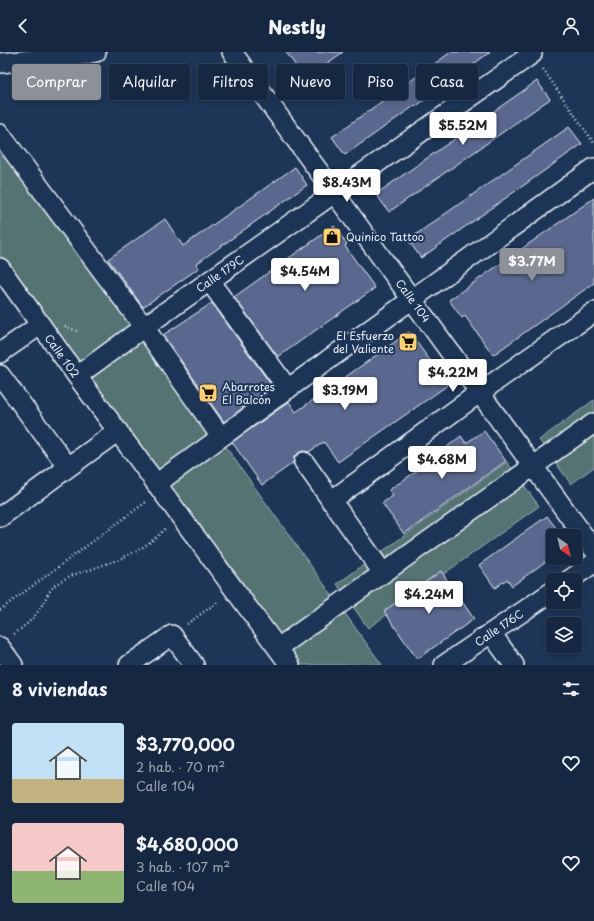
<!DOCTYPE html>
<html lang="es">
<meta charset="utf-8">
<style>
body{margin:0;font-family:"Playpen Sans",sans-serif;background:#1f3048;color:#f1f3f6;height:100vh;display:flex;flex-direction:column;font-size:15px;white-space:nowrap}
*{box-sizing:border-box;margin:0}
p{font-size:13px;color:#9ea6b1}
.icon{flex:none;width:22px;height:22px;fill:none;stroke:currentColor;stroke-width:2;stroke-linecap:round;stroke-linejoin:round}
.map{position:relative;height:613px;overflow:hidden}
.sheet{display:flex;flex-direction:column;background:#162841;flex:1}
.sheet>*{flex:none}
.top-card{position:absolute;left:12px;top:12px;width:570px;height:36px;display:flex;gap:8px}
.needle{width:26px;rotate:145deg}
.buttons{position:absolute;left:546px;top:477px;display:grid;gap:8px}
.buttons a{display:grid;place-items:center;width:36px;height:36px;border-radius:4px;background:#162841;box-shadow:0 2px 6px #0003,0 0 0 1px #35445a;font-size:20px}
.price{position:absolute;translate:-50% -34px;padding:0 9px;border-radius:4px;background:#fff;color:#222;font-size:13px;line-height:26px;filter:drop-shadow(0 1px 2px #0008)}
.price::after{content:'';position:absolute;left:50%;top:24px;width:12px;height:9px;margin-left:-6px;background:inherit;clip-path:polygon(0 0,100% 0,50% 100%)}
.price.on{background:#8c9099;color:#fff}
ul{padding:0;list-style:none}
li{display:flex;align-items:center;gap:12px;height:100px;padding:0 12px}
li span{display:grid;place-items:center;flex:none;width:112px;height:80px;border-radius:4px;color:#555}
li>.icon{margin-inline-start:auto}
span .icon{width:48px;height:48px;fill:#fffc;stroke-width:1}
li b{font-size:17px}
h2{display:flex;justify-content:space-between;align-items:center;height:48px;padding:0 12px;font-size:17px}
.chip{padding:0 14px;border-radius:4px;background:#162841;box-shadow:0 2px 6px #0003,0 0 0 1px #35445a;font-size:14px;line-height:36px}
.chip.on{background:#8c9099;color:#fff}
header{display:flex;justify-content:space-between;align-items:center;height:52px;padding:0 12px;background:#162841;font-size:18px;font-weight:800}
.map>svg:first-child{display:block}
</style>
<header><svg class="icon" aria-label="back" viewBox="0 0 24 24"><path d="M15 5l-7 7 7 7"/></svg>Nestly<svg class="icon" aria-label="person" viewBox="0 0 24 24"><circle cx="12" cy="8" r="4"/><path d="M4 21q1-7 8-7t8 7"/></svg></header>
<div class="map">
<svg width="594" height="613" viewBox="0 0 594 613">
<rect width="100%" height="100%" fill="#1d3557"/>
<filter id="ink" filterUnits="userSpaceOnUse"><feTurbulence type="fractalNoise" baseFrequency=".025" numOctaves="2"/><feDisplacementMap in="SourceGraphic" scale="8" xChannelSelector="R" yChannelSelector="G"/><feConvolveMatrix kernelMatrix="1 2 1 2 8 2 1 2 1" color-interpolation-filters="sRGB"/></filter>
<g filter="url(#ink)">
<path fill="#547372" stroke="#9eb2b5" d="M0 94 223 391 382 613H299L123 375 0 204Z
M594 348V415L571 432 539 388Z
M507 410 539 454 368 576 337 532Z"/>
<path fill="#5a678f" stroke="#e8f1f8" d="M286 0H343L305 27Z
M451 0H490L415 55 414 54 345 103 332 85Z
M537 29 550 47 389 160 376 142Z
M569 75 582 92 421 206 408 188Z
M295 115 307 133 196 212 199 216 143 255 108 207 165 167 183 194Z
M594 146V231L493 303 465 264 462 266 449 248Z
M334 174 347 192 345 194 375 236 278 305 234 245Z
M212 251 272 334 224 370 163 283Z
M409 280 448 333 338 410 324 390 309 400 303 399 298 401 294 405 293 411 262 433 232 390 289 350 296 360Z
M484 379 506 409 404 482 382 451 393 444 389 438 418 418 461 384 466 391Z
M547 464 562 484H553V504L512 534 507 527 495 536 479 513Z
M441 519 474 567 417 607 384 559Z"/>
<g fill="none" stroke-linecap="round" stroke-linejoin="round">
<g stroke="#e8f1f8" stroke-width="22">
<path id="minor" d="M232 0 594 498
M0 11 82 3 96 0
M0 82 144 275 221 385
M0 216 77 324 290 613
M210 230 288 337
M0 301 40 273
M0 323 68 415
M77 324 144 275 532 2
M304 410 383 521
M156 432 594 116
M331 449 479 341 594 260
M0 465 118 379
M569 528 594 511
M491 581 514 613
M0 595 13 613
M278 596 594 371
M129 613 172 583 194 613
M444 613 553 539"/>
</g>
<path stroke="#e8f1f8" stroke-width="2.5" stroke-dasharray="1 3" stroke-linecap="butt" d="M543 17 594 91
M65 274 79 280
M0 558 146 450
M187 572 219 549
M14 582C24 575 32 568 39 558 45 549 48 538 58 531 67 524 79 521 89 518 118 508 146 499 166 475"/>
<use href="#minor" stroke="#1d3557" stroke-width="19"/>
</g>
</g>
<defs>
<g id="shop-square" transform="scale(1)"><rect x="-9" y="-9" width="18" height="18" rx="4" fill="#ffd166" stroke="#1d3557"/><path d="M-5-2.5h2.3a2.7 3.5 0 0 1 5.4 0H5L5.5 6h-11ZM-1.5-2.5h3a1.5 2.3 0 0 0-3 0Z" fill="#111"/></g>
<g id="supermarket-square" transform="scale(1)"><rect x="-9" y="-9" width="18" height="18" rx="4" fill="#ffd166" stroke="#1d3557"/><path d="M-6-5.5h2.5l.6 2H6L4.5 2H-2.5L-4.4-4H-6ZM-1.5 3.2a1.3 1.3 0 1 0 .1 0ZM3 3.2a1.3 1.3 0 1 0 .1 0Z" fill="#111"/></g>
</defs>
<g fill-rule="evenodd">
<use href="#shop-square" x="332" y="185"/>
<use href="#supermarket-square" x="408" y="290"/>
<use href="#supermarket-square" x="208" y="341"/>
</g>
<g text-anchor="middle" stroke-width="4" stroke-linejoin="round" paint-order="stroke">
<g font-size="11" fill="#e8f1f8" stroke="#1d3557" text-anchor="start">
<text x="346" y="189">Quinico Tattoo</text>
<text x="394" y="288" text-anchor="end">El Esfuerzo<tspan x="394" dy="13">del Valiente</tspan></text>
<text x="222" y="339">Abarrotes<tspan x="222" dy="13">El Balcón</tspan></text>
</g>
<g font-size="11" fill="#e8f1f8" stroke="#1d3557">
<text transform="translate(220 222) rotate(-35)" y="4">Calle 179C</text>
<text transform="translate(413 249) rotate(54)" y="4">Calle 104</text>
<text transform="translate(62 304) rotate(54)" y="4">Calle 102</text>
<text transform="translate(499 576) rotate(-34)" y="4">Calle 176C</text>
</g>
</g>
</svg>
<div class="buttons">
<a><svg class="needle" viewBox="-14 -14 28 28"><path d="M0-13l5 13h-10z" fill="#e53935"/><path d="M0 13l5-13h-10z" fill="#9ea6b1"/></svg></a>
<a><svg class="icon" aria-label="locate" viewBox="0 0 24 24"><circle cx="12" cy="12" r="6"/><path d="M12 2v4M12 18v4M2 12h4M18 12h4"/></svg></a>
<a><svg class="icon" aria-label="layers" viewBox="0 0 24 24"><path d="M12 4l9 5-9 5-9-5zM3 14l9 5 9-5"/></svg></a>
</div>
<b class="price" style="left:463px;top:94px">$5.52M</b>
<b class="price" style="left:347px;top:151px">$8.43M</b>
<b class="price on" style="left:532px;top:230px">$3.77M</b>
<b class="price" style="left:305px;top:240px">$4.54M</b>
<b class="price" style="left:453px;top:341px">$4.22M</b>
<b class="price" style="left:345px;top:359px">$3.19M</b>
<b class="price" style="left:442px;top:428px">$4.68M</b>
<b class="price" style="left:429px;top:563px">$4.24M</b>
<div class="top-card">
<a class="chip on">Comprar</a>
<a class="chip">Alquilar</a>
<a class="chip">Filtros</a>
<a class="chip">Nuevo</a>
<a class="chip">Piso</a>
<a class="chip">Casa</a>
</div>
</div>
<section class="sheet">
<h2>8 viviendas<svg class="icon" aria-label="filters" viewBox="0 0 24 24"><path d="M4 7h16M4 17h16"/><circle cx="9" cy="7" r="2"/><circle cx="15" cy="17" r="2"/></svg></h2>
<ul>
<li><span style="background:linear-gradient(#bfe0f5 70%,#c2b280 0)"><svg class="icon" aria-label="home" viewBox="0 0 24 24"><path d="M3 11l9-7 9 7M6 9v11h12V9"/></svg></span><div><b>$3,770,000</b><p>2 hab. · 70 m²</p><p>Calle 104</p></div><svg class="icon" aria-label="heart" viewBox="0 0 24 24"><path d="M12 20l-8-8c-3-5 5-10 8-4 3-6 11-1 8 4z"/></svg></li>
<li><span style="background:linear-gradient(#f6c9c9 60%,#8fb573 0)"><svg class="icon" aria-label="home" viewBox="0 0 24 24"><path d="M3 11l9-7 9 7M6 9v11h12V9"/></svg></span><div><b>$4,680,000</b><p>3 hab. · 107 m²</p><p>Calle 104</p></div><svg class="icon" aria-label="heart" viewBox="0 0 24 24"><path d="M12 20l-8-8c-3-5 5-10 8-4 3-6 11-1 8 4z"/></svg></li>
</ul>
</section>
